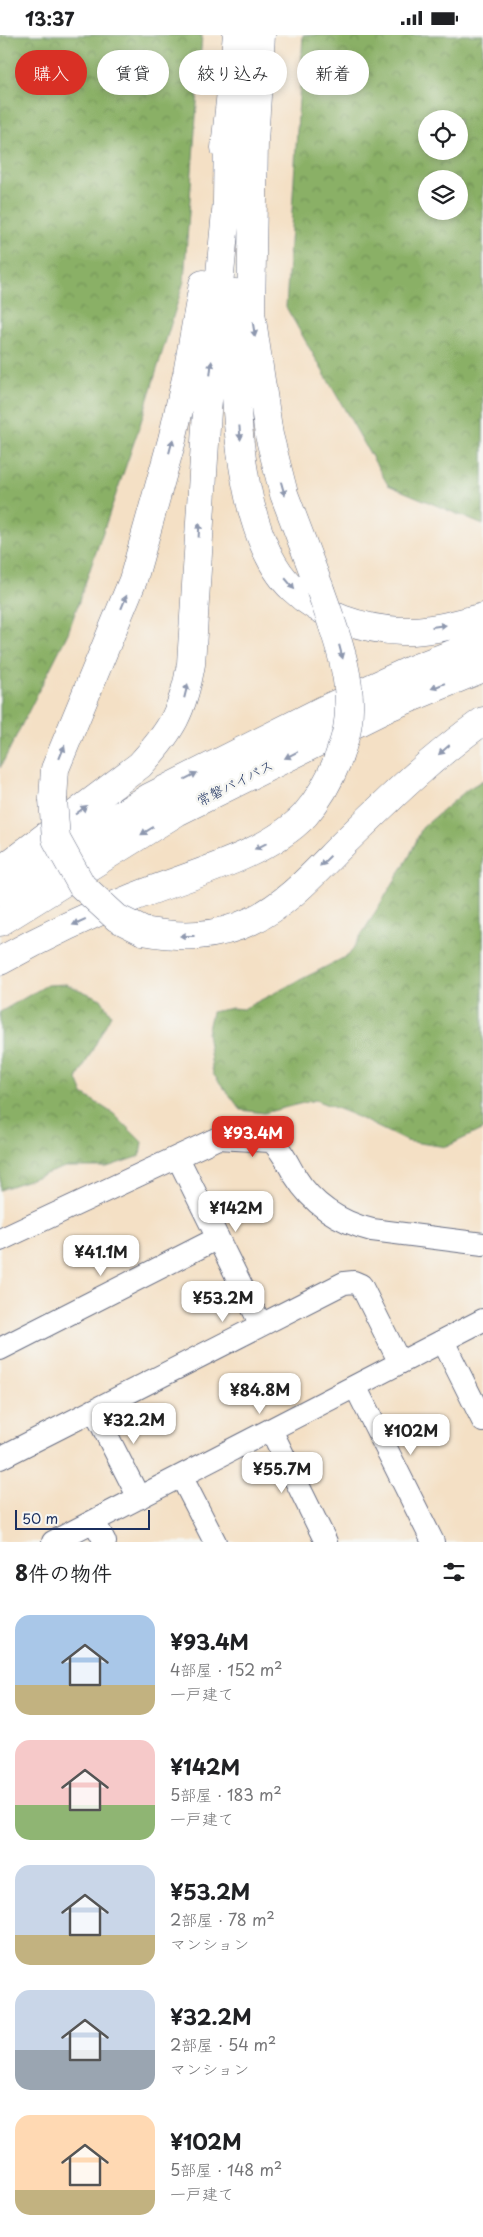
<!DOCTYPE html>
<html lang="ja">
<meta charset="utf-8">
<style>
body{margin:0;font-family:"Playpen Sans","Klee One",sans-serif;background:#f6f6f6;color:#202124;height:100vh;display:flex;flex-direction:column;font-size:19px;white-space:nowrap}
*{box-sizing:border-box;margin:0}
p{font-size:16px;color:#757577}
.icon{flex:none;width:28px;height:28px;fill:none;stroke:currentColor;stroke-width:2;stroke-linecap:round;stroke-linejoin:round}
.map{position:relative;height:1507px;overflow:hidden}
.drawer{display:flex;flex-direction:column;background:#fff;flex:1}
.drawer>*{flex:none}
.hud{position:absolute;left:15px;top:15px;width:454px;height:45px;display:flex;gap:10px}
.buttons{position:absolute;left:418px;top:75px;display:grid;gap:10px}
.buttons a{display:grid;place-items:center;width:50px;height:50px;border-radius:50%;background:#fff;box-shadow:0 2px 8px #0003;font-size:25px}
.scale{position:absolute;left:15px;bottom:12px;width:135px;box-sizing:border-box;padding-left:5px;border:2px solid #1b2f5e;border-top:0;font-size:14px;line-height:18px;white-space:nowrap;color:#1b2f5e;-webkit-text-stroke:4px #f6f6f2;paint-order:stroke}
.price{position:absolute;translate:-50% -42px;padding:0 11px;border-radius:10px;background:#fff;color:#222;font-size:16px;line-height:32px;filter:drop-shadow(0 1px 2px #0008)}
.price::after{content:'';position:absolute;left:50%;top:30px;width:15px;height:11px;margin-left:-8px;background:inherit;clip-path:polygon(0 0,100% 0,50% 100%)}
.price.current{background:#d93025;color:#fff}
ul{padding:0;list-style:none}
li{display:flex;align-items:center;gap:15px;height:125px;padding:0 15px}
li span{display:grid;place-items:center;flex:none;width:140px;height:100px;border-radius:15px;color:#555}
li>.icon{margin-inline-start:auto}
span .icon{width:60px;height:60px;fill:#fffc;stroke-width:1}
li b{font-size:21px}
h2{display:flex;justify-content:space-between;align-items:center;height:60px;padding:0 15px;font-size:21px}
.chip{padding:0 18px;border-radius:22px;background:#fff;box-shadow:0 2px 8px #0003;font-size:18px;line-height:45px}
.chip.current{background:#d93025;color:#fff}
.status{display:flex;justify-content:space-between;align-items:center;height:35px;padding:0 25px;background:#fff;direction:ltr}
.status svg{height:14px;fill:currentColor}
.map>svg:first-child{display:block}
</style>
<div class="status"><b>13:37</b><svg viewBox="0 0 49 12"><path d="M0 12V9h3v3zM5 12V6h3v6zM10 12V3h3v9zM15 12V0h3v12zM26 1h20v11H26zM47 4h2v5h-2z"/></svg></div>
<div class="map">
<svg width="483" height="1507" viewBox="0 0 483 1507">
<defs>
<pattern id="forest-crowns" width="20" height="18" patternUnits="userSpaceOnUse" patternTransform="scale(1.25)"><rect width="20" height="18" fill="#8ab066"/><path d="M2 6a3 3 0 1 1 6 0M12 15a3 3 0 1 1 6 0" fill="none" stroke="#709057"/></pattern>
</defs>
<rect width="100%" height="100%" fill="#f6f6f2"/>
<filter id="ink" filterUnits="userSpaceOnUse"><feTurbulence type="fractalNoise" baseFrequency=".02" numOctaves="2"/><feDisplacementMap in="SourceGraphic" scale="10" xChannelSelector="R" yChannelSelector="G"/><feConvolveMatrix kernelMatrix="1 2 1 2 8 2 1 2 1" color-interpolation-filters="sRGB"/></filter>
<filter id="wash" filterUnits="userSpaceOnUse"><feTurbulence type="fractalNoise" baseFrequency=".0096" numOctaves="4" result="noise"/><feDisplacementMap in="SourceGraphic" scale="20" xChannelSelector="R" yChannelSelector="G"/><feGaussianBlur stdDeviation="1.12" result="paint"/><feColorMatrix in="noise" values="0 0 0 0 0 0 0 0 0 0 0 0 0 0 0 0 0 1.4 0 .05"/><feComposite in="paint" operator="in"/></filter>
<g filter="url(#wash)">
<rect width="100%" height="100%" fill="#f4e0c5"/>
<path fill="url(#forest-crowns)" stroke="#527062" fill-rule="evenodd" d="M0 0H202L184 246 140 390 68 598 0 733Z
M303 0H483V490L388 450 286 272ZM426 84H459V116H426ZM426 144H459V176H426Z
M483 745V1094L446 1112 406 1106 351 1079 315 1065 264 1078 241 1075 213 1039 207 998 212 977 232 973 243 974 349 920 409 822 422 793 468 754Z
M66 949 101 964 111 980 77 1044 83 1059 114 1079 142 1107 140 1121 107 1132H65L0 1155V977L47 950Z"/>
</g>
<g filter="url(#ink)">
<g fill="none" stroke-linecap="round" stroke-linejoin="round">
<g stroke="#676d82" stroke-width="24">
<path id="minor" d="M178 1123 261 1290
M0 1205 218 1103 271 1106C282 1115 288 1129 295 1141 313 1170 339 1187 372 1195L483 1209
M443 1306 483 1386
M0 1314 218 1203
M355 1351 433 1507
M94 1375 139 1463
M271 1395 326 1507
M0 1423 344 1248 354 1247 361 1250 400 1328
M181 1441 215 1507
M94 1486 105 1507
M53 1507 483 1285"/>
</g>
<g stroke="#676d82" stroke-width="29">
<path id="highway" d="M261 0 254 106 251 278 269 400 284 459 320 554
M225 113 237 0
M238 173 254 106
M235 258C233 336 233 498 293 554 321 581 362 594 401 596 428 597 457 589 483 582
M53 764 55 734 133 545 172 405 187 339 203 249
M0 836 140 730C172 695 183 676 191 629L207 376 227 166 228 95
M0 857 50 823 150 762 323 675 413 634 483 607
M0 887 177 777 391 671 483 633
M143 896C181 903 216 903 251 886 288 869 315 837 343 809 388 765 432 722 483 686
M0 926C43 902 89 880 134 862 186 841 267 821 305 780 319 764 330 744 338 724"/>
</g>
<use href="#minor" stroke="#fff" stroke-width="22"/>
<use href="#highway" stroke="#fff" stroke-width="28"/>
<g stroke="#676d82" stroke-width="29" stroke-linecap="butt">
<path id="highway-bridge" d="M320 554C335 597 356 648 347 694 345 704 341 715 338 724
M53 764 56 804 82 851 117 883 143 896"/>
</g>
<use href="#highway-bridge" stroke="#fff" stroke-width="28"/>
</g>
<defs><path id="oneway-solid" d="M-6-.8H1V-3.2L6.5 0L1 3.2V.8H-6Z" transform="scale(1.25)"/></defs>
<g fill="#8d97ae">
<use href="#oneway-solid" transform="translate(254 295) rotate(81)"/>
<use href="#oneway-solid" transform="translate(211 333) rotate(-84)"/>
<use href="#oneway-solid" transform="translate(240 398) rotate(85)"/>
<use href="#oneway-solid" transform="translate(171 411) rotate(-75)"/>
<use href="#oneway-solid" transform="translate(283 454) rotate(74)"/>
<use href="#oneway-solid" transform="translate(199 495) rotate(-87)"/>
<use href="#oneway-solid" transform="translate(290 549) rotate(50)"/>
<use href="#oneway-solid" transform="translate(124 567) rotate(-68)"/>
<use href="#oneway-solid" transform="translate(439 591) rotate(-7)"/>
<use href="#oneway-solid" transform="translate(341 617) rotate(75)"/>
<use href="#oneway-solid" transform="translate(438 651) rotate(158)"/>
<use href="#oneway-solid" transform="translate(186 656) rotate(-76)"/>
<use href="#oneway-solid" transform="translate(444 715) rotate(139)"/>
<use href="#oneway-solid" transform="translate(62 717) rotate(-68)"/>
<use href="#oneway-solid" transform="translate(291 720) rotate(153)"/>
<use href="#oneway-solid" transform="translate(191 741) rotate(-27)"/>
<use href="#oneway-solid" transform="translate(81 775) rotate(-37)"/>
<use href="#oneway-solid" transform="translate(147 796) rotate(148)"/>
<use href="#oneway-solid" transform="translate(261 811) rotate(154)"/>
<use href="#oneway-solid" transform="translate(325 826) rotate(136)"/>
<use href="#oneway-solid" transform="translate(79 887) rotate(155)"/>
<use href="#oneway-solid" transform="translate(187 901) rotate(-180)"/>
</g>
</g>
<g text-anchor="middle" stroke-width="5" stroke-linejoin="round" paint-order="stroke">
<g font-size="14" fill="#1b2f5e" stroke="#f6f6f2">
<text transform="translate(235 748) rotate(-27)" y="5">常磐バイパス</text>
</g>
</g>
</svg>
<div class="buttons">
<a><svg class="icon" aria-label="locate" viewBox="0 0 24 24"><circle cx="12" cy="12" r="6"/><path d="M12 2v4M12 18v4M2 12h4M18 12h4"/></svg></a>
<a><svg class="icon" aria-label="layers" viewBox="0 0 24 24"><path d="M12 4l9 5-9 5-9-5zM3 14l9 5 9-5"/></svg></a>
</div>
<div class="scale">50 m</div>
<b class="price current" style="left:253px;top:1123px">¥93.4M</b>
<b class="price" style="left:236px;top:1198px">¥142M</b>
<b class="price" style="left:101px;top:1242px">¥41.1M</b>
<b class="price" style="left:223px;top:1288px">¥53.2M</b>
<b class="price" style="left:260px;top:1380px">¥84.8M</b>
<b class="price" style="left:134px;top:1410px">¥32.2M</b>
<b class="price" style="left:411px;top:1421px">¥102M</b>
<b class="price" style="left:282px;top:1459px">¥55.7M</b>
<div class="hud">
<a class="chip current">購入</a>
<a class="chip">賃貸</a>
<a class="chip">絞り込み</a>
<a class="chip">新着</a>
</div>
</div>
<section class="drawer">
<h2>8件の物件<svg class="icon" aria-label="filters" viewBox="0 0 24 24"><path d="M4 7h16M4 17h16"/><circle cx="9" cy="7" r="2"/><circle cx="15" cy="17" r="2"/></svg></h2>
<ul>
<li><span style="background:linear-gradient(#a9c7e8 70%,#c2b280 0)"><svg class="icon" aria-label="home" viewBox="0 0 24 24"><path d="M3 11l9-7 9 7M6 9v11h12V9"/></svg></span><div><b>¥93.4M</b><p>4部屋 · 152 m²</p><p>一戸建て</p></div></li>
<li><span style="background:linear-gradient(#f6c9c9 65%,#8fb573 0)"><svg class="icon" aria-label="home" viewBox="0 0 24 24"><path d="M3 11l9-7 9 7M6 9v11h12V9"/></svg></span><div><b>¥142M</b><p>5部屋 · 183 m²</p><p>一戸建て</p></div></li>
<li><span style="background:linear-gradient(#c9d6e8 70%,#c2b280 0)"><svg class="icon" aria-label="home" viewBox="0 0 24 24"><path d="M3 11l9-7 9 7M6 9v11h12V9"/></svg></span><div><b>¥53.2M</b><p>2部屋 · 78 m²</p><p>マンション</p></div></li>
<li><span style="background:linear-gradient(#c9d6e8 60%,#9aa5b1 0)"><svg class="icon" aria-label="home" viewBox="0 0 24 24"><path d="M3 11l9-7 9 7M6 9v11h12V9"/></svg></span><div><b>¥32.2M</b><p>2部屋 · 54 m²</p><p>マンション</p></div></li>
<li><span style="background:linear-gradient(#ffd9b3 75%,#c2b280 0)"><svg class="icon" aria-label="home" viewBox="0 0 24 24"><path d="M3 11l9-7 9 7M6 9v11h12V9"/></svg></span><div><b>¥102M</b><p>5部屋 · 148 m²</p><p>一戸建て</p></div></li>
</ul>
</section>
